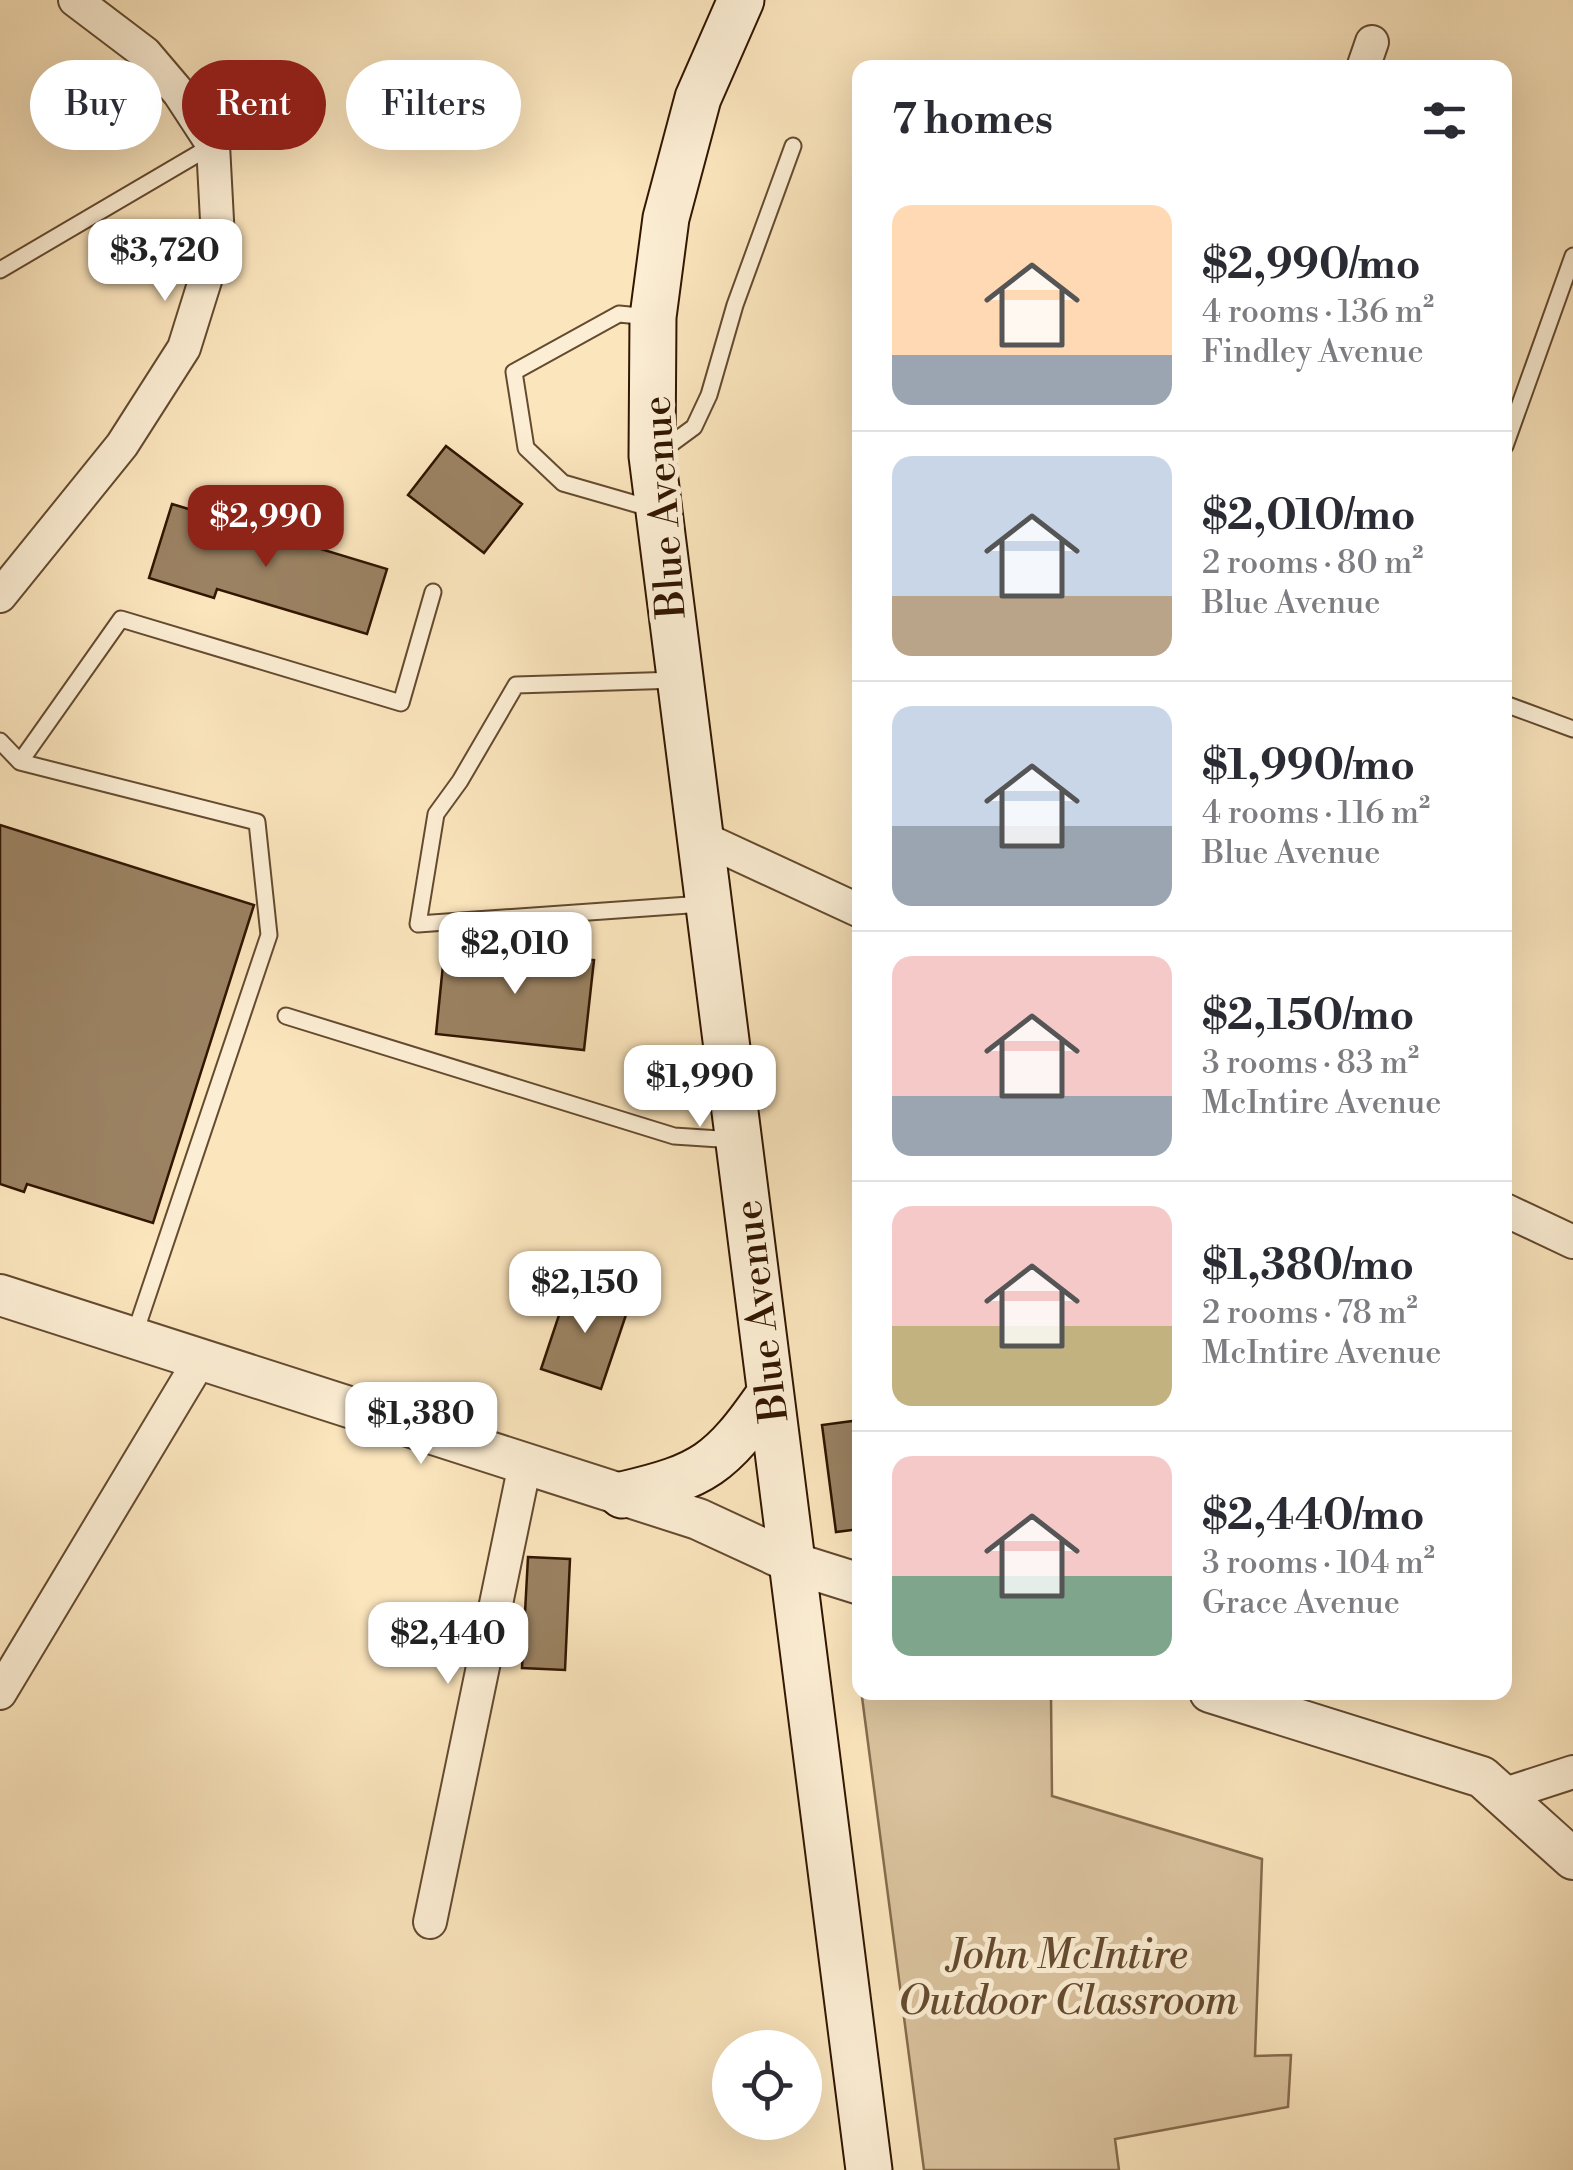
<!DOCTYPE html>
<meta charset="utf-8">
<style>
body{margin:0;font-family:"Libre Bodoni",serif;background:#f7f7f7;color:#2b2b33;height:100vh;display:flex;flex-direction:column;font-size:38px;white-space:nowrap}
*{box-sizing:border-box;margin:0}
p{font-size:32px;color:#7c7c81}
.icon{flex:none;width:55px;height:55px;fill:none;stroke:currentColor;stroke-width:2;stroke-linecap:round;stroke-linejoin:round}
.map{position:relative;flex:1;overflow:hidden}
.sheet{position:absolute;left:852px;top:60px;width:660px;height:1640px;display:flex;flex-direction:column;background:#fff;border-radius:20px;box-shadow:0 10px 40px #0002}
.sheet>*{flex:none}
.top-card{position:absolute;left:30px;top:60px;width:672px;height:90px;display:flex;gap:20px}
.buttons{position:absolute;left:712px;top:2030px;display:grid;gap:20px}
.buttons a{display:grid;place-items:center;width:110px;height:110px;border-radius:50%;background:#fff;box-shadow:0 10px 40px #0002;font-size:50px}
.price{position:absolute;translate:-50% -85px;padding:0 22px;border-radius:20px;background:#fff;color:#222;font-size:32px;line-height:65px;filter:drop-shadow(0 2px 5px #0008)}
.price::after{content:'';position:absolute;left:50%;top:60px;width:30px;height:22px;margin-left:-15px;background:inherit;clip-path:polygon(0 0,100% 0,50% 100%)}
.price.selected{background:#8f2418;color:#fff}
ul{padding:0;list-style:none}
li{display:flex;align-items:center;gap:30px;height:250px;padding:0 40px}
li+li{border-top:2px solid #e1e1e2}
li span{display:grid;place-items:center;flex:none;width:280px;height:200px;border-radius:20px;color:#555}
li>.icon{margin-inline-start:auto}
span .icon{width:120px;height:120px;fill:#fffc;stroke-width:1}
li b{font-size:42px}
h2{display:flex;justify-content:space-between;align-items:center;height:120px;padding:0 40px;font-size:42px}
.pill{padding:0 35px;border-radius:45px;background:#fff;box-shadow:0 10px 40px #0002;font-size:35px;line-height:90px}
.pill.selected{background:#8f2418;color:#fff}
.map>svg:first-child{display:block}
</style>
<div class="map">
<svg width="1573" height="2170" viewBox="0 0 1573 2170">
<rect width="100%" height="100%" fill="#fbe5bd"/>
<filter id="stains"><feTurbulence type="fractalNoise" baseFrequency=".002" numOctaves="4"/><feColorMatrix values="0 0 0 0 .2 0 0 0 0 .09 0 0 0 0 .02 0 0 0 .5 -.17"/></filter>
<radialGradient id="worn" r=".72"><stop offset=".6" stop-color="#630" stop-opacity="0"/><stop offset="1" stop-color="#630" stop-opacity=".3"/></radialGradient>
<path fill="#d9c29d" stroke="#866c4e" stroke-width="2.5" d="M867 1693 1051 1695 1052 1796 1262 1859 1255 2056 1291 2055 1288 2107 1115 2139 1119 2170H924L862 1697Z"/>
<path fill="#9b8262" stroke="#321600" stroke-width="2.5" d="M446 446 522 504 484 553 408 495Z
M172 504 387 569 367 634 217 589 214 598 149 578Z
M0 825 254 905 153 1223 27 1184 24 1192 0 1184Z
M445 945 594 960 584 1050 436 1034Z
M570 1282 630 1303 601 1389 541 1369Z
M860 1420V1529L836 1532 822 1425Z
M528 1557 570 1559 565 1670 522 1668Z"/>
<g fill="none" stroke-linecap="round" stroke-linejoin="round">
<g stroke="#644a2f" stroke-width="19">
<path id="service" d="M0 270 213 145
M650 317 619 314 514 372 526 448 563 483 653 509
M1505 446 1573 256
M660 452 694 427 709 395 735 305 793 146
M678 680 516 685 460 781 436 814 418 924 703 904
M1505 704 1573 729
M0 741 20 762 121 619 401 703 433 592
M20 762 257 822 269 935 134 1336
M286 1016 674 1136 735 1140"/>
</g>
<g stroke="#644a2f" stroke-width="36">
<path id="minor" d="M1363 68 1372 42
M0 596 122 445 184 348 218 239 213 145 179 93 145 53 75 0
M698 836 860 911
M1505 1210 1573 1242
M0 1693 200 1360
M1502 1795 1573 1772
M430 1922 525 1464"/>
</g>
<g stroke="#644a2f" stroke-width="44">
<path id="tertiary" d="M0 1295 698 1519 793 1563 860 1584
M1210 1692 1482 1777 1573 1859"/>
</g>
<g stroke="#321600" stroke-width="49">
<path id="secondary" d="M741 0 698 98 666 218 653 317 652 456 869 2170
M622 1495C704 1476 721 1464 769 1395"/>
</g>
<use href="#service" stroke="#fceed4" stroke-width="15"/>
<use href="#minor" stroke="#fceed4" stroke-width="32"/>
<use href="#tertiary" stroke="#fceed4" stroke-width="40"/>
<use href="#secondary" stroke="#fceed4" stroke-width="45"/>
</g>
<g text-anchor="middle" stroke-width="10" stroke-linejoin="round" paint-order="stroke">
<g font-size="40" fill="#321600" stroke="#fceed4">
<text transform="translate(663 507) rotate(-94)" y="14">Blue Avenue</text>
<text transform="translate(760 1311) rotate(-97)" y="14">Blue Avenue</text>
</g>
<g font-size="40" font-style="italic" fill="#644a2f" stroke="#fceed4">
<text x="1068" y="1968">John McIntire<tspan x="1068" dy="46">Outdoor Classroom</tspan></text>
</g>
</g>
<rect width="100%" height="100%" filter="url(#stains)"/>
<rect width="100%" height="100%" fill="url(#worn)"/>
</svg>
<div class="buttons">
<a><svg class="icon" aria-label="locate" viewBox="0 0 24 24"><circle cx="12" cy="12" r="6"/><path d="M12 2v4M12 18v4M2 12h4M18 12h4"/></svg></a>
</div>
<b class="price" style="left:165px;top:304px">$3,720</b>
<b class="price selected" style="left:266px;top:570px">$2,990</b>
<b class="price" style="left:515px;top:997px">$2,010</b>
<b class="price" style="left:700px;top:1130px">$1,990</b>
<b class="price" style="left:585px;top:1336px">$2,150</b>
<b class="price" style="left:421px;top:1467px">$1,380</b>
<b class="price" style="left:448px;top:1687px">$2,440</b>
<div class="top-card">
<a class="pill">Buy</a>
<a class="pill selected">Rent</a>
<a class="pill">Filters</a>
</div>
<section class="sheet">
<h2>7 homes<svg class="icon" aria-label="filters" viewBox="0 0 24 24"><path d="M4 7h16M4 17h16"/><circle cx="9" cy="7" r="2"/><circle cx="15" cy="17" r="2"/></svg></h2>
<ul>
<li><span style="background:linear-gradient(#ffd9b3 75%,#9aa5b1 0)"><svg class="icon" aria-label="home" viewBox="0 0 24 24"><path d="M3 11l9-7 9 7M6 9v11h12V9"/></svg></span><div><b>$2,990/mo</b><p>4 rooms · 136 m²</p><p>Findley Avenue</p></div></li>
<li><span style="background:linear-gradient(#c9d6e8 70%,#b9a48a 0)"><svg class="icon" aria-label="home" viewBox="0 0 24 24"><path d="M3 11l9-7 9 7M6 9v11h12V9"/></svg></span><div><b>$2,010/mo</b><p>2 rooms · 80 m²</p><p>Blue Avenue</p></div></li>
<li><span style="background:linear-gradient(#c9d6e8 60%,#9aa5b1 0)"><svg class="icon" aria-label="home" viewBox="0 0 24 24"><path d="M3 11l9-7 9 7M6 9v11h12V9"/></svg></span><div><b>$1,990/mo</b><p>4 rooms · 116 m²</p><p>Blue Avenue</p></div></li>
<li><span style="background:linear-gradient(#f6c9c9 70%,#9aa5b1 0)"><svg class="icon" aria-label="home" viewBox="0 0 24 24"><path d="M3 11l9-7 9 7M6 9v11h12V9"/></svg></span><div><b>$2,150/mo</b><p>3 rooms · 83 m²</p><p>McIntire Avenue</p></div></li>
<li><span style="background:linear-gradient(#f6c9c9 60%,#c2b280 0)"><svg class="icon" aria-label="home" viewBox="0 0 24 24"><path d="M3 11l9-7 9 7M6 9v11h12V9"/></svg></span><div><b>$1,380/mo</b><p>2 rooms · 78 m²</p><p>McIntire Avenue</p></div></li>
<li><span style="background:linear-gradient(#f6c9c9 60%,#7fa58c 0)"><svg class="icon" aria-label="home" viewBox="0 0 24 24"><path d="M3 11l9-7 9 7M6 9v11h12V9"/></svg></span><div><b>$2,440/mo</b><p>3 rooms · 104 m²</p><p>Grace Avenue</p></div></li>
</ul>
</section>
</div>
